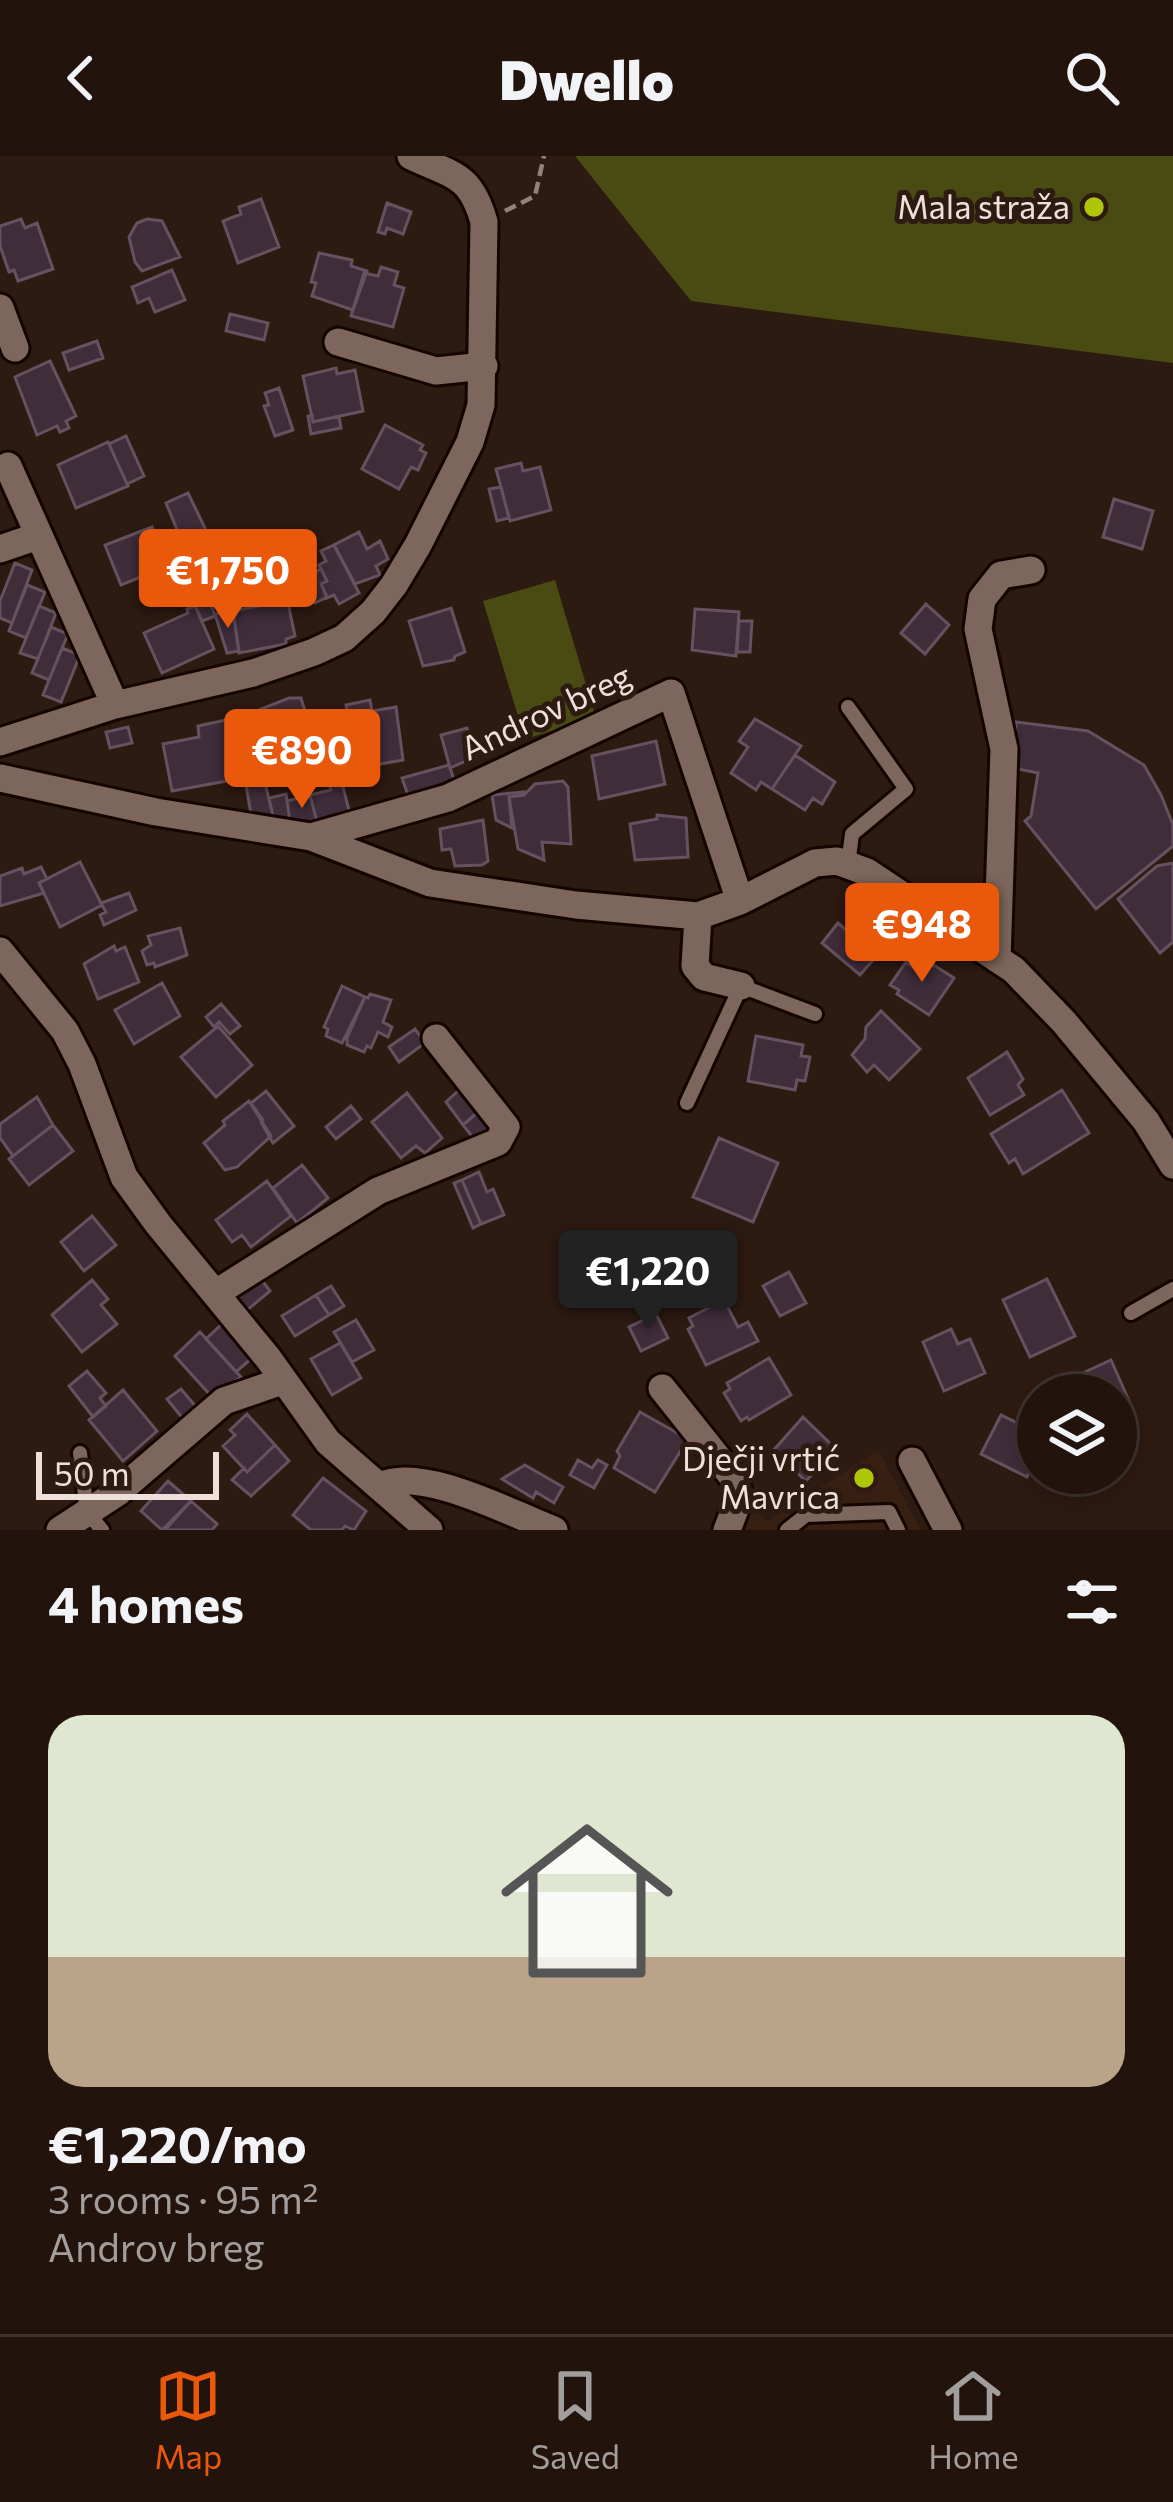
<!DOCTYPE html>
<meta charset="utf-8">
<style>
body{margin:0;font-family:Commissioner,sans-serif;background:#2e211b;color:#f1f3f6;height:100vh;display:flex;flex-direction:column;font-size:45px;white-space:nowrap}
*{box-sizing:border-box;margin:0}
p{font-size:39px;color:#a29e9d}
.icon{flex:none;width:66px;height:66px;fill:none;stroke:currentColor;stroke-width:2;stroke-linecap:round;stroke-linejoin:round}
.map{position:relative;height:1374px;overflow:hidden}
.panel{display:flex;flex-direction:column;background:#22140d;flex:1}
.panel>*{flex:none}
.controls{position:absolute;left:1017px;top:1218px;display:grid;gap:24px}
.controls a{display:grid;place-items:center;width:120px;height:120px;border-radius:50%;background:#22140d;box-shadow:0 6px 18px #0003,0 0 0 3px #3f332e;font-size:60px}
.scale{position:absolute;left:36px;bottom:30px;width:183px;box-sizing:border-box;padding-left:12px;border:6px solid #ede0da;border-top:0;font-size:33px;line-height:42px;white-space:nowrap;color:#ede0da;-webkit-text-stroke:9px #2d1a11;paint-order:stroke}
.price{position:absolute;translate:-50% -102px;padding:0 27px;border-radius:12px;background:#ea580c;color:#fff;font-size:39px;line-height:78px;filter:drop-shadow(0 3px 6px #0008)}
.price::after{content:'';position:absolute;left:50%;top:72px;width:36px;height:27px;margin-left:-18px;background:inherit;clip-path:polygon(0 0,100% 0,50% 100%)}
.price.on{background:#222;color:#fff}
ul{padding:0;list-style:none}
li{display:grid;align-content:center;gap:24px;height:636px;padding:0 48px}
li+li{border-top:3px solid #3f332e}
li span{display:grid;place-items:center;height:372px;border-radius:36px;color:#555}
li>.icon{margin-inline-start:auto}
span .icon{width:216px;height:216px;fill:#fffc;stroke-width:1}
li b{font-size:51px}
h2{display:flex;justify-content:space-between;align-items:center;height:144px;padding:0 48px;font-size:51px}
header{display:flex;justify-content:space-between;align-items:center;height:156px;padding:0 48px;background:#22140d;font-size:54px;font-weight:800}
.dock{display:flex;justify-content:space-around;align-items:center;height:168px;border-top:3px solid #3f332e;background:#22140d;font-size:33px;color:#a29e9d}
.dock a{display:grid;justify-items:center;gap:6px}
.dock .on{color:#ea580c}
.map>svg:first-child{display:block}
</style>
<header><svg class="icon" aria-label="back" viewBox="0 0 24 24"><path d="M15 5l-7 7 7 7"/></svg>Dwello<svg class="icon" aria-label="search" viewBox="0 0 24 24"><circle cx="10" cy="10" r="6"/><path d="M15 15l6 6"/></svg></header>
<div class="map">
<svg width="1173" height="1374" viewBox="0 0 1173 1374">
<rect width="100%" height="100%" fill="#2d1a11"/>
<path fill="#371f12" d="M878 1294 921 1374H743L752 1350 767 1366Z"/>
<path fill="#4a4b13" d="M575 0H1173V207L691 145Z
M555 424 596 562 525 583 483 445Z"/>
<path fill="#3f2d3a" stroke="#65515f" stroke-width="3" d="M261 43 279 91 238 107 223 65 241 58 239 51Z
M387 47 411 56 403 78 387 72 385 78 378 76Z
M21 63 25 72 37 67 53 113 18 125 14 114 9 116 0 90V70Z
M147 63 162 65 180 101 142 115 135 106 129 81 137 67Z
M319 97 352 104 351 110 367 115 353 154 312 140 316 127 311 126Z
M381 111 398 116 394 129 404 132 393 171 351 160 364 117 378 120Z
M172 114 185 144 155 156 149 142 138 147 132 131Z
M230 158 268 167 264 184 226 175Z
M97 185 103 202 69 214 63 197Z
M50 205 76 260 66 265 69 272 60 276 57 270 37 279 15 221Z
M336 212 337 218 355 214 363 255 313 266 303 220Z
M279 232 293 274 275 280 264 250 269 249 265 237Z
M312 259 313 266 339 260 341 272 311 278 308 260Z
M385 269 423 289 420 294 426 297 418 314 411 311 399 333 362 313Z
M126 280 144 320 127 328 109 288Z
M108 286 128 330 76 352 58 309Z
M521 307 523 315 540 311 551 354 510 365 496 313Z
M501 331 509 362 497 365 489 333Z
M188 337 219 401 195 413 183 387 178 390 172 378 178 376 166 347Z
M1114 343 1153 355 1142 393 1103 381Z
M152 371 168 410 121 429 105 389Z
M359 376 367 393 380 385 388 403 376 410 380 419 355 428 334 389Z
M334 389 359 437 339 448 334 439 327 442 321 428 327 425 319 409 326 405 321 395Z
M190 401 203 432 190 437 176 407Z
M15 407 32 414 12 467 0 462V445Z
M321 413 327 425 321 428 327 441 315 447 302 423Z
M27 429 45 436 26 482 9 475Z
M205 431 215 460 202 465 190 437Z
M279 446 288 447 295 480 286 483V488L239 497 233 455Z
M926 448 949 469 925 498 901 477Z
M39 450 56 457 38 503 20 497Z
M195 450 214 493 162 517 144 477 188 457 187 453Z
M451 452 465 496 455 500 454 504 423 510 409 465Z
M695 453 739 456 736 500 692 494Z
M233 455 239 495 227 497 215 458Z
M739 465H752L750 496H737Z
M51 471 68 478 49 524 32 517Z
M62 492 80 499 61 546 43 539Z
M289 542H301L309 568 305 569 308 584 272 593 256 555Z
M370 544 372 555 396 551 403 604 358 612 346 549Z
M755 563 801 590 772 633 761 626 756 634 731 617 748 591 739 585Z
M226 564 238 623 172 635 163 588 199 581 198 570Z
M1016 566 1088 575 1144 609 1161 639 1173 669V690L1096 753 1025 665 1031 660 1038 617 1014 612Z
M128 571 132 587 110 592 106 576Z
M467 572 475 601 450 612 441 579Z
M656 585 665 628 599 643 592 600Z
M795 599 835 626 822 648 813 642 805 654 772 633Z
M449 609 457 632 410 645 402 622Z
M262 614 273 660 251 658 244 618Z
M563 625 568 631 571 688 542 686 544 704 518 693 509 641 524 639 535 628Z
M342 627 351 662 318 670 310 639 331 634 330 630Z
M524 636V639L509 641 512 672 496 664 492 639Z
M286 638 290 666 273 660 269 642Z
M310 639 318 670 290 666 287 645Z
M657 659 686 662 688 701 635 704 630 668 657 663Z
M483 664 488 705 482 709 455 710 451 693 442 694 440 673Z
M80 706 102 749 60 771 39 727Z
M1173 707V786L1160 797 1118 743 1157 710Z
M41 711 47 723 39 727 44 737 0 750V720L22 712 24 718Z
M129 737 136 754 104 769 100 759 106 756 101 747Z
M856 760 888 787 860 819 822 787 838 767 846 774Z
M180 772 187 799 155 811 154 807 147 809 142 795 151 789 148 780Z
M114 790 116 795 125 791 139 826 98 843 84 808Z
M921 801 954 822 929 859 897 838 899 834 890 829 906 806 914 812Z
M162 827 180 860 134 888 115 854Z
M342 830 365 841 342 887 326 880 328 873 324 871Z
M370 838 391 844 383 866 392 871 388 881 378 876 371 892 367 890 364 896 347 889V882L365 841 368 842Z
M221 848 240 870 230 878 219 866 214 871 206 861Z
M881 855 920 893 889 924 874 909 867 916 852 899 865 883 866 871Z
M218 870 252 909 216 941 181 901Z
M415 873 425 887 399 906 389 891Z
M756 880 803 889 801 900 810 901 805 925 797 924 795 934 748 925Z
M1007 896 1023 923 1018 929 1024 939 990 959 968 922Z
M1062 934 1089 977 1023 1018 1015 1003 1009 1007 991 978Z
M266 935 294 970 273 987 261 966 263 964 251 947Z
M458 935H463L479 955 463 969 446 946Z
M407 937 442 982 425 997 416 990 401 1002 372 966Z
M37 941 53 969 13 1000 0 982V968Z
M249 945 271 980 237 1011 225 1014 204 987 225 969 223 965Z
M351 950 361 963 336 983 326 971Z
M479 955 494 974 478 988 463 969Z
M53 969 73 995 29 1029 9 1003Z
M719 982 778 1007 753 1066 693 1041Z
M302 1009 328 1042 297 1067 273 1032Z
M479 1016 487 1036 493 1033 504 1059 481 1068 462 1024Z
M462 1024 481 1068 473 1072 454 1027Z
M267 1025 291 1060 251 1091 242 1079 232 1086 216 1064Z
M92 1060 116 1089 84 1115 61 1086Z
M789 1116 806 1147 780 1160 763 1130Z
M261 1123 270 1135 246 1155 236 1143Z
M1047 1123 1075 1180 1030 1201 1003 1144Z
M92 1124 108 1143 101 1149 117 1168 82 1196 52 1159Z
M331 1130 344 1150 329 1159 316 1139Z
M316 1139 329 1159 295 1180 282 1160Z
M724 1144 738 1171 748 1166 758 1185 706 1209 688 1173 693 1170 689 1162Z
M656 1158 668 1182 641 1195 629 1171Z
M356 1164 374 1194 352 1206 334 1176Z
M222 1168 252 1202 236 1216 206 1183Z
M951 1173 958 1188 970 1183 985 1217 944 1235 923 1186Z
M200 1176 241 1221 212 1241 175 1200Z
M340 1187 361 1222 332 1239 311 1203Z
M769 1202 791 1239 749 1264 747 1261 741 1265 724 1237 730 1233 727 1227Z
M1111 1204 1134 1256 1116 1264V1239H1080L1072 1222Z
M87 1215 106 1237 100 1242 106 1250 93 1261 69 1230Z
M181 1233 197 1252 184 1264 167 1243Z
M123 1234 157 1275 123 1305 89 1264Z
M640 1256 688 1283 655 1336 614 1312 620 1300 617 1295Z
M247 1258 275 1289 247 1316 223 1290 235 1279 230 1274Z
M1001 1259 1038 1277V1301L1027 1321 981 1298Z
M803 1261 836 1293 806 1325 773 1295Z
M275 1289 289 1305 251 1340 232 1324 244 1312 247 1316Z
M578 1304 592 1312 598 1304 607 1309 594 1332 570 1319Z
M525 1309 563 1331 554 1347 536 1336 533 1342 502 1323Z
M323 1322 366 1355 354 1374 345 1370 342 1374H311L293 1359Z
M168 1325 191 1345 162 1374 141 1355Z
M191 1345 217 1368 212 1374H165Z"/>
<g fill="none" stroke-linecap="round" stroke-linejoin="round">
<g stroke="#140501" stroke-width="20">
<path id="lane" d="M848 551 906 633 852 678 848 709
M687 947 741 830 815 858
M1131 1157 1173 1133
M80 1297 87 1356 102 1374
M787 1374 806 1359 889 1356 898 1374"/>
</g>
<g stroke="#140501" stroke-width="33">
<path id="street" d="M0 152 15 192
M338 186 436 215 484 210
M8 310 115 549
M0 393 38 380
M0 586 115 549 253 517 314 496 344 482 373 456 394 429 418 389 470 286 481 249 484 66C470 17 453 20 411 0
M0 622 156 656 311 681 430 727 576 749 698 760 740 745 815 707 837 705 867 716 1014 814 1064 866 1146 965 1173 1009
M311 681 448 642 671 537 740 745
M698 760 695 810 704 821 741 830
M0 795 65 875 82 908 124 1021 158 1068 268 1202 328 1286 429 1374
M997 803 1004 593 978 473 982 443 1001 419 1031 414
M216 1137 378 1035 498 986 506 971 436 882
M662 1232 736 1325 739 1343 727 1374
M912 1305 948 1374
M380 1330C421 1309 512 1358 554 1374
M60 1374 117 1337 224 1245 282 1225"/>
</g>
<path stroke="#92827a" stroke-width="4.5" stroke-dasharray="12 6" stroke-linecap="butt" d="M505 55 535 40 544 0"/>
<use href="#lane" stroke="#7d665b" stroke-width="14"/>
<use href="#street" stroke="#7d665b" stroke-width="27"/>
</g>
<g fill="#afc507" stroke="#2d1a11" stroke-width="4.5">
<circle cx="1094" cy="51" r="12"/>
<circle cx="864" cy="1322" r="12"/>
</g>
<g text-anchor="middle" stroke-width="10" stroke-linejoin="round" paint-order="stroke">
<g font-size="33" fill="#ede0da" stroke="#2d1a11" text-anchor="end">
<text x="1070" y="63">Mala straža</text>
<text x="840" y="1315">Dječji vrtić<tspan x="840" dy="38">Mavrica</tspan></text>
</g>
<g font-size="33" fill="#ede0da" stroke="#2d1a11">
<text transform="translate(546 556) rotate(-25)" y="12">Androv breg</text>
</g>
</g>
</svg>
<div class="controls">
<a><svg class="icon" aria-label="layers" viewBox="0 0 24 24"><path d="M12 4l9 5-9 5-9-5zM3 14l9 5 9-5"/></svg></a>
</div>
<div class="scale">50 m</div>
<b class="price" style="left:228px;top:475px">€1,750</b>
<b class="price" style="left:302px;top:655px">€890</b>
<b class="price" style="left:922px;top:829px">€948</b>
<b class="price on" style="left:648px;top:1176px">€1,220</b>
</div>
<section class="panel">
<h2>4 homes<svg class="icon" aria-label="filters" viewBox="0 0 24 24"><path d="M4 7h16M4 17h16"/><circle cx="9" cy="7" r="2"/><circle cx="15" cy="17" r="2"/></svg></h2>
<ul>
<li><span style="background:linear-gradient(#dfe7d0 65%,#b9a48a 0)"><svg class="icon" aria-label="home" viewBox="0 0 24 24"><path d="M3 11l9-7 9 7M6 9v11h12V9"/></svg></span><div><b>€1,220/mo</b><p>3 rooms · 95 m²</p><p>Androv breg</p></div></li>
</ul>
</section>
<nav class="dock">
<a class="on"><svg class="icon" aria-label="map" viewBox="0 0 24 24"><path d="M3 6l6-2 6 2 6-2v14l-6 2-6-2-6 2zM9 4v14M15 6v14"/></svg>Map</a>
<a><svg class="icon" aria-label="saved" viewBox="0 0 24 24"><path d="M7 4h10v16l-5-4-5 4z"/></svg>Saved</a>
<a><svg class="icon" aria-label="home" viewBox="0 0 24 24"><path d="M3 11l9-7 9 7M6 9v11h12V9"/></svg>Home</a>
</nav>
